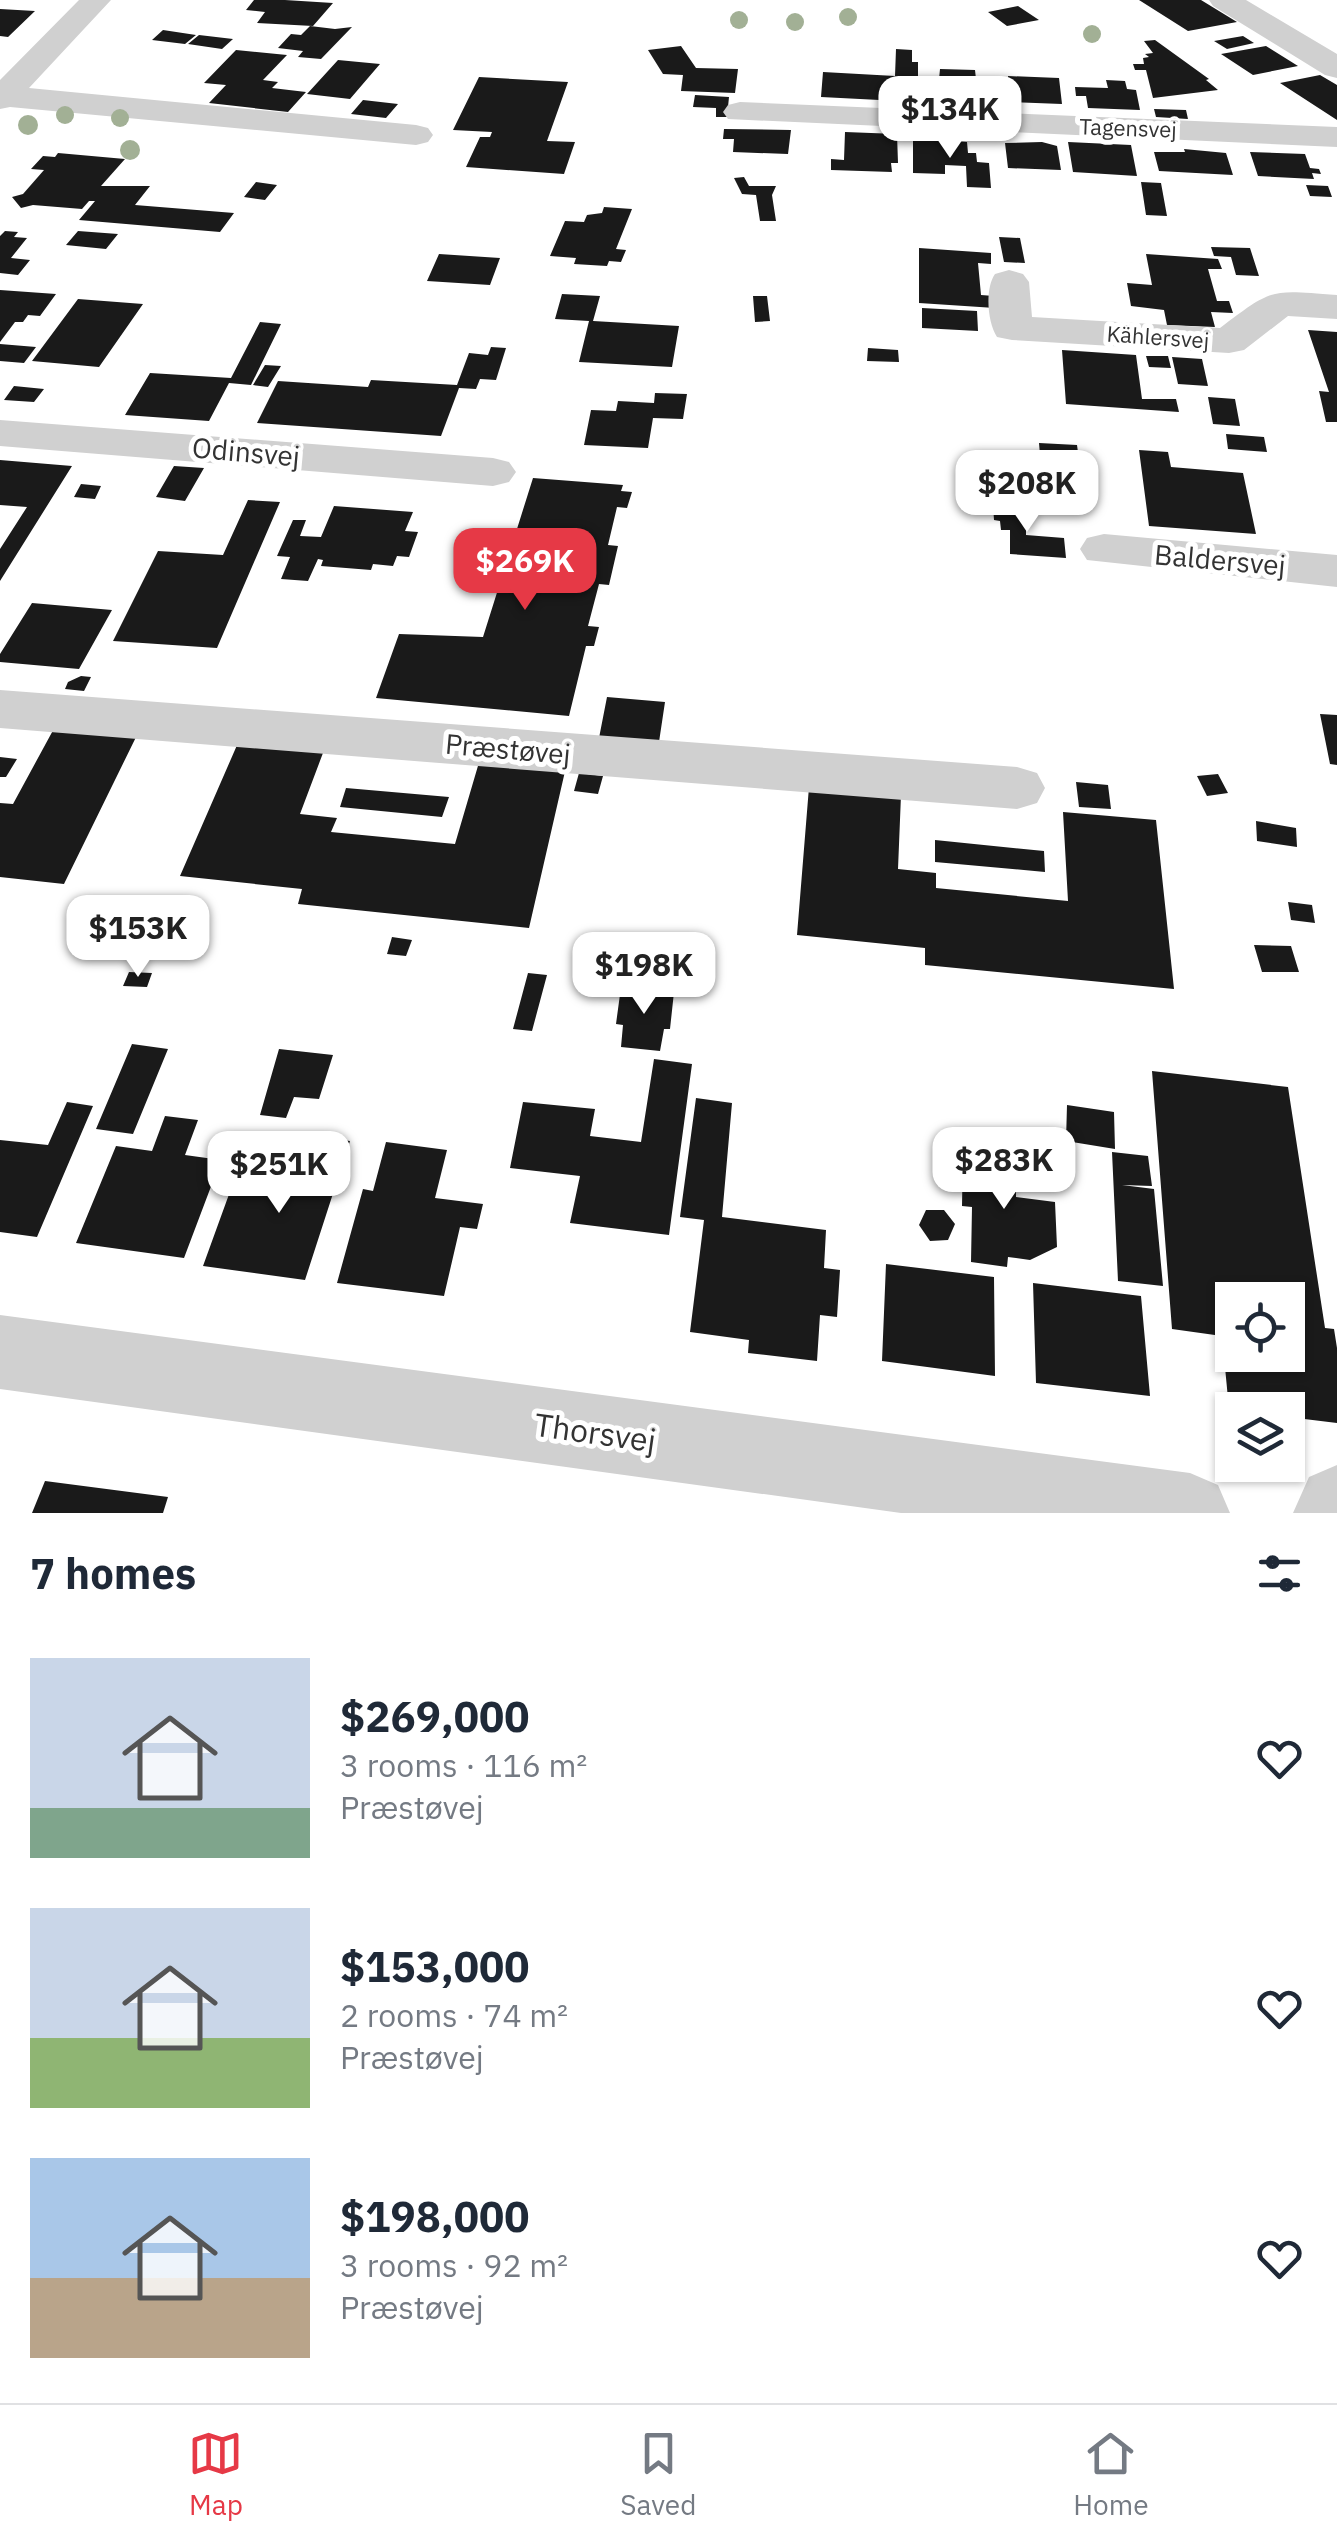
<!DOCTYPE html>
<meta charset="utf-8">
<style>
body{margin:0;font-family:"IBM Plex Sans",sans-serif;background:#f2f2f3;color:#1f2937;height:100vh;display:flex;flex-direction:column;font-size:38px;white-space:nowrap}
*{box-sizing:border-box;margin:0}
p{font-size:32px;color:#747a83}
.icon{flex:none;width:55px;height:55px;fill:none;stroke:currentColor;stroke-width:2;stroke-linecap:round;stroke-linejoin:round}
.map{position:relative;height:1513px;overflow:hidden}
.side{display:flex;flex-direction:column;background:#fff;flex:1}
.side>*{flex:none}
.fabs{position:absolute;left:1215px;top:1282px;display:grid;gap:20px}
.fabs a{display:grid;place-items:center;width:90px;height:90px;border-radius:0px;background:#fff;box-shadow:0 2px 8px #0004;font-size:50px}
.price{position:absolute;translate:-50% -85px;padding:0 22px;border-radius:20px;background:#fff;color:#222;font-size:32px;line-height:65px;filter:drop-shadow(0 2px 5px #0008)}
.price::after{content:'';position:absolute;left:50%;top:60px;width:30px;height:22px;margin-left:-15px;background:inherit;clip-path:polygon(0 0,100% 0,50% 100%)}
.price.current{background:#e63946;color:#fff}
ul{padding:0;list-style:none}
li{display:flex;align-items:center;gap:30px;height:250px;padding:0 30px}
li span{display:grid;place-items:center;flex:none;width:280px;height:200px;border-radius:0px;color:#555}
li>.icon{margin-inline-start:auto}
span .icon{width:120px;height:120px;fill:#fffc;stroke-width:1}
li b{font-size:42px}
h2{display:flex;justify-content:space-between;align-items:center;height:120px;padding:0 30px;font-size:42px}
.tab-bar{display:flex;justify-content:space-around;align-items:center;height:140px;border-top:2px solid #e0e1e3;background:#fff;font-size:28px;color:#747a83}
.tab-bar a{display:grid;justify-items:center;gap:5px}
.tab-bar .current{color:#e63946}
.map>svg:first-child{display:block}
</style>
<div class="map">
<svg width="1337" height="1513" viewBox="0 0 1337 1513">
<rect width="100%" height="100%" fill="#fff"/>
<path fill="#1a1a1a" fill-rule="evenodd" d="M254 0H285L333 3 313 26 257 23 265 12 246 10Z
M1139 0H1201L1237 22 1188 31Z
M1018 6 1039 20 1007 26 988 12Z
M0 9 35 11 8 37 0 36Z
M310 26 335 29 352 27 321 59 298 57 303 51 278 48 291 34 301 35Z
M163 30 196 35 185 44 152 40Z
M199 35 233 39 222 49 188 44Z
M1243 36 1254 43 1227 49 1214 41Z
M1155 40 1209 79 1206 80 1218 90 1153 98 1146 70H1135L1133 64H1144L1143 58 1149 57 1145 54 1153 53 1144 41Z
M681 46 696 68 738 69 735 93 681 91 683 75 663 74 648 50Z
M1266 46 1298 66 1253 75 1221 54Z
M896 49 912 50V62H918V79L900 78 899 101 821 97 823 72 895 76Z
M236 50 287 55 263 80 278 82 272 88 306 92 288 112 209 103 226 85 204 83Z
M338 60 380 64 350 99 307 94Z
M940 69 975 70 976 79H993L997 104 937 100Z
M1320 75 1337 85V120L1280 83Z
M1008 76 1059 78 1062 104 1010 102Z
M479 77 568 82 547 141 575 142 564 174 466 167 480 137H490L492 132 453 130Z
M1106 80 1125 81 1127 89 1136 90 1140 110 1088 108 1086 96H1076L1075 87 1108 88Z
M695 95 729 97 727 117H716V108L693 107Z
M363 100 398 104 386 118 351 114Z
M1154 109 1186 110 1188 119 1156 117Z
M724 129 791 130 788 154 733 152 734 139H723Z
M845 132 897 134 898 163H891L892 172 831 170V159L844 160Z
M913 139 967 142 968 153H976L977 162 989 163 991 188 967 187 966 166 945 165V174L913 173Z
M1042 142 1057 146 1061 170 1008 168 1005 143Z
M1068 142 1131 145 1137 176 1073 172Z
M1184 149 1226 153 1233 175 1159 171 1154 152H1185Z
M1250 152 1305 154 1310 168 1319 169 1321 174 1312 173 1314 179 1258 176Z
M58 153 125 159 101 186H150L135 205 234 213 220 232 79 220 95 201H89L82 209 33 205 21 208 12 197 23 194 44 170 31 169 43 156 55 157Z
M744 177 749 186H776L772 195 776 221H760L756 195 742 194 734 178Z
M256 182 277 185 265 200 244 197Z
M1141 182 1161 183 1167 216 1146 215Z
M1306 185 1328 186 1332 197 1310 196Z
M604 207 632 209 616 249 626 250 621 262 609 261 607 266 574 264 576 258 550 256 565 221 584 222 587 215 602 213Z
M5 231 18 232 14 237 27 238 11 258 30 260 18 275 0 273V236Z
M78 231 118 234 106 249 66 245Z
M999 237 1020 238 1025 263 1004 262Z
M1211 247 1250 248 1259 276 1236 275 1231 257 1214 256Z
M919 248 991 253V264L978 263 981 295 994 296 995 308 919 303Z
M439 254 500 258 490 285 427 281Z
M1146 254 1218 259 1222 269H1208L1217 301H1229L1233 313 1211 312 1215 327 1167 325 1164 310 1131 306 1127 283 1152 285Z
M0 290 56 294 40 316 28 315 23 322H15L0 342Z
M562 294 600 296 593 321 679 326 672 367 579 362 589 321 555 319Z
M753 296H767L770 321 755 322Z
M78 299 143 304 99 367 32 361Z
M922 308 977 311 978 331 922 328Z
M260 322 281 324 251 385 229 383 209 421 125 415 150 373 231 378Z
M1308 330 1337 332V422H1326L1319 391 1329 392Z
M0 344 36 347 24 363 0 361Z
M491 347 506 348 496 380 480 379 476 389 459 388 441 436 257 423 278 381 368 387 371 380 457 385 469 353 488 355Z
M868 348 898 350 899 362 867 361Z
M1062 350 1136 355 1142 399H1176L1179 412 1066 404Z
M1146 356H1168L1171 368 1149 367Z
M1172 357 1202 359 1208 386 1178 384Z
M265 365 281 366 268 387 253 385Z
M14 386 44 389 34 402 4 400Z
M655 393 687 394 683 419 653 418 648 448 584 445 591 410 616 411 618 401 654 403Z
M1208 397 1235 399 1240 426 1213 424Z
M1226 434 1264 437 1267 452 1228 449Z
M1039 443 1077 445 1085 505 986 498 984 451 1040 455Z
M1139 450 1168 452 1171 467 1243 473 1256 534 1149 526Z
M0 460 72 466 0 581V549L27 507 0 505Z
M174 466 204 468 185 501 156 497Z
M533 478 623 485 621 491 632 492 627 508 617 507 608 545 618 546 609 585 599 584 588 626 599 627 594 646H586L569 716 376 698 399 634 483 637Z
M81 484 101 486 95 499 74 497Z
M248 500 280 502 217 648 113 641 158 551 223 555Z
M993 505 1026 508V535L1064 538 1066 558 1010 554V530H1001L1000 521 994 520Z
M334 506 413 512 405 531 418 532 409 557 397 556 393 566 373 564 371 570 321 566 323 560 318 559 308 581 281 579 290 557 277 556 293 520H306L300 536 321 537Z
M32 603 112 610 79 669 0 662V654Z
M81 676 91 677 84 691 65 689 68 682Z
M607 697 665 702 659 742 599 738Z
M1320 714 1337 715V765L1330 764Z
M57 723 139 731 64 884 0 877V803L13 804Z
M241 736 326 745 300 814 337 818 331 832 455 844 480 759 566 767 529 928 298 904 302 889 180 876Z
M0 757 17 759 6 777H0Z
M579 773 603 776 598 794 574 791Z
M1218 774 1228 793 1207 796 1197 776Z
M1076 782 1108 785 1111 809 1079 807Z
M809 787 901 795 898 869 936 873V888L1068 901 1063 812 1156 820 1174 989 925 965V948L797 935Z
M346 788 449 797 442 817 340 807Z
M1256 821 1296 828 1297 847 1257 841Z
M935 840 1044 851 1045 872 935 862Z
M1288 902 1312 905 1315 923 1291 920Z
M392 937 412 940 406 956 387 954Z
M1254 945 1291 946 1299 972H1262Z
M129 972 152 973 147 987 123 986Z
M528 973 547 975 532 1031 513 1029Z
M621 987 674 992 670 1029H664L660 1051 621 1047 623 1025 616 1024Z
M132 1044 168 1049 133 1134 96 1129Z
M279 1049 333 1055 319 1099 294 1097 286 1118 260 1115Z
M654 1059 692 1064 669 1235 570 1223 580 1176 510 1168 523 1102 595 1109 590 1136 641 1142Z
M1152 1071 1288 1087 1325 1328 1334 1329 1337 1348V1423L1288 1417V1410L1229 1409 1222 1336 1172 1329ZM1232 1300H1288V1355H1232Z
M696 1098 732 1103 722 1217 826 1230 824 1268 840 1270 837 1317 820 1315 817 1361 748 1353 749 1340 690 1332 704 1220 680 1217Z
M67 1102 93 1106 37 1237 0 1232V1140L48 1145Z
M1067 1105 1114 1112 1115 1149 1066 1141Z
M165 1116 198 1120 185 1155 221 1160 184 1258 76 1243 116 1146 152 1151Z
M309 1135 350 1141 305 1280 203 1266 236 1175 294 1182Z
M386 1142 447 1150 435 1198 483 1204 477 1229 460 1227 444 1296 337 1283 363 1189 373 1191Z
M963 1148 1016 1156V1197L1055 1202 1057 1247 1030 1260 1008 1257 1007 1267 971 1262 972 1207 962 1206Z
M1112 1152 1148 1156 1152 1186 1122 1185 1154 1189 1163 1286 1118 1281Z
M926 1210H944L955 1224 948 1240 930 1241 919 1225Z
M886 1264 994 1277 995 1376 882 1361Z
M1033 1283 1141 1296 1150 1396 1036 1383Z
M45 1481 168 1497 163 1513H32Z"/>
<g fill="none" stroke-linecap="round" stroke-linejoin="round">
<path fill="#d0d0d0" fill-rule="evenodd" d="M79 0H111L29 88 416 125 428 128 433 135 428 142 416 145 10 107 0 109V80Z
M1209 0H1246L1337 54V78L1325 75 1213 6Z
M740 102 1337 127V147L728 119 723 112 728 105Z
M1009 270 1023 274 1029 282 1032 317 1220 328C1274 287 1270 290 1337 295V319L1288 316 1244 350 1229 353 1012 340 997 337C987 322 985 288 995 274Z
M0 420 493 458 509 462 516 472 509 482 493 486 0 446Z
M1104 534 1337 555V587L1087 560 1080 549 1087 538Z
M0 690 1017 767 1037 773 1045 788 1037 803 1017 809 0 728Z
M0 1315 1190 1473 1218 1485 1230 1513H901L0 1389Z
M1337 1465V1513H1293L1309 1477Z"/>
</g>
<g fill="#a2b095">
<circle cx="848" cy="17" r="9"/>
<circle cx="739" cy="20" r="9"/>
<circle cx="795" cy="22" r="9"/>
<circle cx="1092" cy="34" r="9"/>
<circle cx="65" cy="115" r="9"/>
<circle cx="120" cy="118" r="9"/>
<circle cx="28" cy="125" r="10"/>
<circle cx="130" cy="150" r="10"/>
</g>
<g text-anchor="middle" stroke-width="10" stroke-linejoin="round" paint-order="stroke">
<g font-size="22" fill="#333" stroke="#fff">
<text transform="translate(1128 128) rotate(2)" y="8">Tagensvej</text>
<text transform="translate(1158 337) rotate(4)" y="8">Kählersvej</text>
</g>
<g font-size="28" fill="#333" stroke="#fff">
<text transform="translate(246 452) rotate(5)" y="10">Odinsvej</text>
<text transform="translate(1220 560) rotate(5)" y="10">Baldersvej</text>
<text transform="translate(508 749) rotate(5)" y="10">Præstøvej</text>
</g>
<g font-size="32" fill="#333" stroke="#fff">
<text transform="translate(595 1433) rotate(8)" y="11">Thorsvej</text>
</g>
</g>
</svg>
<div class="fabs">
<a><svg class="icon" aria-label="locate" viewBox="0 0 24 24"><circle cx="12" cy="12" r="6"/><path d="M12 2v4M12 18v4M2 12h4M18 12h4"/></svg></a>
<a><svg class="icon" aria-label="layers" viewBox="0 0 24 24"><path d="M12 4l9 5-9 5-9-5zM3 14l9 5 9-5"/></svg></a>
</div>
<b class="price" style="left:950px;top:161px">$134K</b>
<b class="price" style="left:1027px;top:535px">$208K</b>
<b class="price current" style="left:525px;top:613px">$269K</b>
<b class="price" style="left:138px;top:980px">$153K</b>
<b class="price" style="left:644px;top:1017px">$198K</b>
<b class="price" style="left:1004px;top:1212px">$283K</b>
<b class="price" style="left:279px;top:1216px">$251K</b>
</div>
<section class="side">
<h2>7 homes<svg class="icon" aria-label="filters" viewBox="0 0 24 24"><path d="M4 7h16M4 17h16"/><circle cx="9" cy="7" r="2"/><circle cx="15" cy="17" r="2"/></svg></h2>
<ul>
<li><span style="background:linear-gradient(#c9d6e8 75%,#7fa58c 0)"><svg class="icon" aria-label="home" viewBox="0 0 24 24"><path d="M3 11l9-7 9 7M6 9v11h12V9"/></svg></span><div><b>$269,000</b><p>3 rooms · 116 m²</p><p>Præstøvej</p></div><svg class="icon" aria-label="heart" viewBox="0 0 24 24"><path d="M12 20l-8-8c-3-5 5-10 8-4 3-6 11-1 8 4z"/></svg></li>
<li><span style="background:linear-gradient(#c9d6e8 65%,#8fb573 0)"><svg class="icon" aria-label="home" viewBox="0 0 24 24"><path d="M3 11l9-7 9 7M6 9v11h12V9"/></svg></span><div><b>$153,000</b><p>2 rooms · 74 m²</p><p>Præstøvej</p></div><svg class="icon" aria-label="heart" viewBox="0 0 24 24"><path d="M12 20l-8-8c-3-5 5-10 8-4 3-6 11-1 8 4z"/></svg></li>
<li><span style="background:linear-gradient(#a9c7e8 60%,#b9a48a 0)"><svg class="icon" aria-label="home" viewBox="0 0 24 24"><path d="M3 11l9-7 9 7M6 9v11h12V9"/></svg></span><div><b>$198,000</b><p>3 rooms · 92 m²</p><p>Præstøvej</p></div><svg class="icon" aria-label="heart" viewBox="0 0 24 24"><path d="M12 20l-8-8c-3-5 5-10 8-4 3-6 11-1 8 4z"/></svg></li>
</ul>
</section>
<nav class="tab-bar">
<a class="current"><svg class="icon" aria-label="map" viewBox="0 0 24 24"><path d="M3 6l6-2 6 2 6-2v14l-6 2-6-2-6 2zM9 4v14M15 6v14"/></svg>Map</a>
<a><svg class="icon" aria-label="saved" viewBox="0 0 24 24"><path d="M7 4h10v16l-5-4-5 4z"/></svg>Saved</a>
<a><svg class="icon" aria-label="home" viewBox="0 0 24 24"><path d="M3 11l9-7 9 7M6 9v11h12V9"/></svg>Home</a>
</nav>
